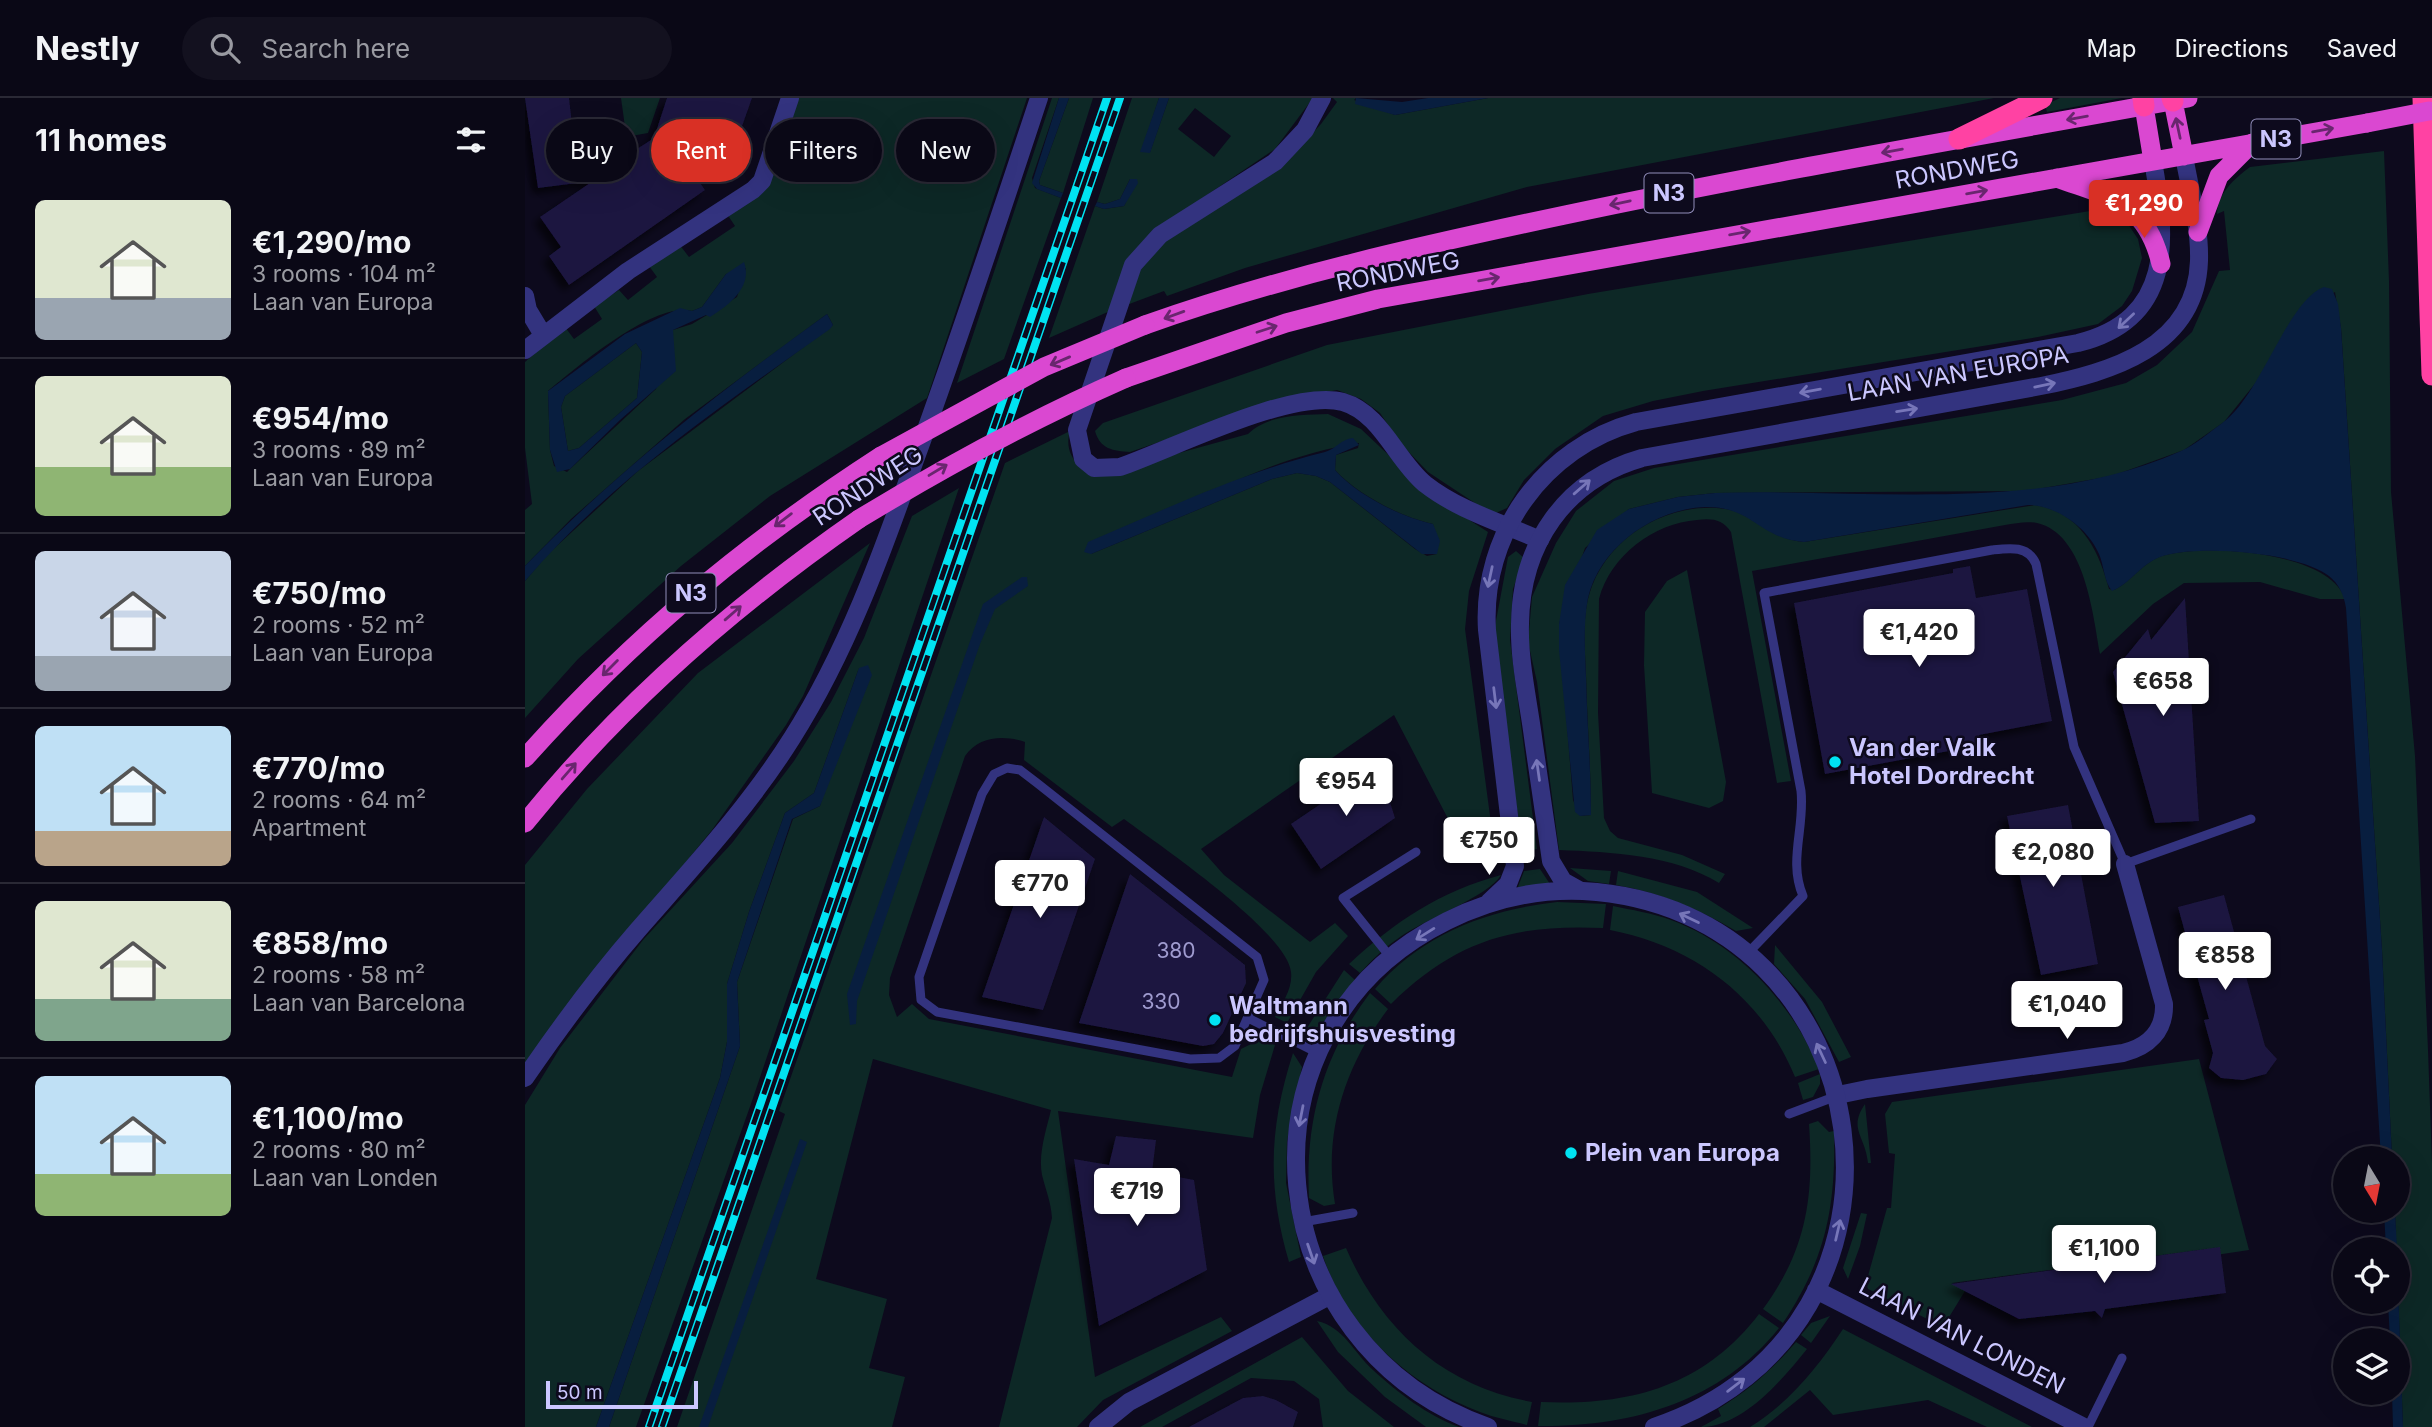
<!DOCTYPE html>
<meta charset="utf-8">
<style>
body{margin:0;font-family:Inter,sans-serif;background:#13111f;color:#f1f3f6;height:100vh;display:flex;flex-direction:column;font-size:26px;white-space:nowrap}
*{box-sizing:border-box;margin:0}
p{font-size:23px;color:#999aa1}
.icon{flex:none;width:38px;height:38px;fill:none;stroke:currentColor;stroke-width:2;stroke-linecap:round;stroke-linejoin:round}
.map{position:relative;flex:1;overflow:hidden}
.side{display:flex;flex-direction:column;background:#0a0816;width:525px}
.side>*{flex:none}
.guide{position:absolute;left:21px;top:21px;width:665px;height:63px;display:flex;gap:14px}
.needle{width:46px;rotate:170deg}
.buttons{position:absolute;left:1808px;top:1048px;display:grid;gap:14px}
.buttons a{display:grid;place-items:center;width:77px;height:77px;border-radius:50%;background:#0a0816;box-shadow:0 7px 28px #0002,0 0 0 2px #2a2935;font-size:35px}
.scale{position:absolute;left:21px;bottom:18px;width:152px;box-sizing:border-box;padding-left:7px;border:4px solid #cbc7ff;border-top:0;font-size:19px;line-height:24px;white-space:nowrap;color:#cbc7ff;-webkit-text-stroke:5px #0d0a1d;paint-order:stroke}
.price{position:absolute;translate:-50% -60px;padding:0 16px;border-radius:7px;background:#fff;color:#222;font-size:23px;line-height:46px;filter:drop-shadow(0 2px 4px #0008)}
.price::after{content:'';position:absolute;left:50%;top:42px;width:21px;height:16px;margin-left:-10px;background:inherit;clip-path:polygon(0 0,100% 0,50% 100%)}
.price.active{background:#d93025;color:#fff}
ul{padding:0;list-style:none}
li{display:flex;align-items:center;gap:21px;height:175px;padding:0 35px}
li+li{border-top:2px solid #2a2935}
li span{display:grid;place-items:center;flex:none;width:196px;height:140px;border-radius:10px;color:#555}
li>.icon{margin-inline-start:auto}
span .icon{width:84px;height:84px;fill:#fffc;stroke-width:1}
li b{font-size:30px}
h2{display:flex;justify-content:space-between;align-items:center;height:84px;padding:0 35px;font-size:30px}
.pill{padding:0 24px;border-radius:32px;background:#0a0816;box-shadow:0 7px 28px #0002,0 0 0 2px #2a2935;font-size:24px;line-height:63px}
.pill.active{background:#d93025;color:#fff}
header{display:flex;align-items:center;gap:42px;box-sizing:border-box;height:98px;padding:0 35px;background:#0a0816;border-bottom:2px solid #2a2935}
header strong{font-size:33px}
nav{display:flex;gap:38px;margin-inline-start:auto;font-size:24px}
.search{width:490px;height:63px;background:#13111f;display:flex;align-items:center;gap:18px;box-sizing:border-box;padding:0 24px;border-radius:38px;color:#999aa1;font-size:26px}
main{display:flex;flex:1;min-height:0}
.map>svg:first-child{display:block}
</style>
<header>
<strong>Nestly</strong>
<div class="search"><svg class="icon" aria-label="search" viewBox="0 0 24 24"><circle cx="10" cy="10" r="6"/><path d="M15 15l6 6"/></svg>Search here</div>
<nav><a>Map</a><a>Directions</a><a>Saved</a></nav>
</header>
<main>
<section class="side">
<h2>11 homes<svg class="icon" aria-label="filters" viewBox="0 0 24 24"><path d="M4 7h16M4 17h16"/><circle cx="9" cy="7" r="2"/><circle cx="15" cy="17" r="2"/></svg></h2>
<ul>
<li><span style="background:linear-gradient(#dfe7d0 70%,#9aa5b1 0)"><svg class="icon" aria-label="home" viewBox="0 0 24 24"><path d="M3 11l9-7 9 7M6 9v11h12V9"/></svg></span><div><b>€1,290/mo</b><p>3 rooms · 104 m²</p><p>Laan van Europa</p></div></li>
<li><span style="background:linear-gradient(#dfe7d0 65%,#8fb573 0)"><svg class="icon" aria-label="home" viewBox="0 0 24 24"><path d="M3 11l9-7 9 7M6 9v11h12V9"/></svg></span><div><b>€954/mo</b><p>3 rooms · 89 m²</p><p>Laan van Europa</p></div></li>
<li><span style="background:linear-gradient(#c9d6e8 75%,#9aa5b1 0)"><svg class="icon" aria-label="home" viewBox="0 0 24 24"><path d="M3 11l9-7 9 7M6 9v11h12V9"/></svg></span><div><b>€750/mo</b><p>2 rooms · 52 m²</p><p>Laan van Europa</p></div></li>
<li><span style="background:linear-gradient(#bfe0f5 75%,#b9a48a 0)"><svg class="icon" aria-label="home" viewBox="0 0 24 24"><path d="M3 11l9-7 9 7M6 9v11h12V9"/></svg></span><div><b>€770/mo</b><p>2 rooms · 64 m²</p><p>Apartment</p></div></li>
<li><span style="background:linear-gradient(#dfe7d0 70%,#7fa58c 0)"><svg class="icon" aria-label="home" viewBox="0 0 24 24"><path d="M3 11l9-7 9 7M6 9v11h12V9"/></svg></span><div><b>€858/mo</b><p>2 rooms · 58 m²</p><p>Laan van Barcelona</p></div></li>
<li><span style="background:linear-gradient(#bfe0f5 70%,#8fb573 0)"><svg class="icon" aria-label="home" viewBox="0 0 24 24"><path d="M3 11l9-7 9 7M6 9v11h12V9"/></svg></span><div><b>€1,100/mo</b><p>2 rooms · 80 m²</p><p>Laan van Londen</p></div></li>
</ul>
</section>
<div class="map">
<svg width="1907" height="1329" viewBox="0 0 1907 1329">
<defs>
<filter id="shadow"><feDropShadow dx="-6" dy="6" stdDeviation="3.5" flood-color="#0009"/></filter>
</defs>
<rect width="100%" height="100%" fill="#0d0a1d"/>
<path fill="#0d2826" fill-rule="evenodd" d="M96 0H135L123 35 106 38 101 36Z
M273 0H502L402 300 245 398 156 468 53 561 0 620V483L22 457 113 373 308 227 302 216 160 321 46 421 0 468V412L7 406 0 350V264L40 229 49 241 77 221 69 208 94 192 103 202 132 179 124 168 154 146 164 159 210 128 202 116 242 90ZM221 170 212 199 167 226 148 232 131 291 45 371 42 374 29 368 25 352 23 293C52 269 129 203 167 213L177 209 201 176Z
M527 0H534L507 80 510 90 536 100 479 261 432 285Z
M544 0H568L538 95 515 87 514 83Z
M607 0H634L616 54H625L644 0H788L750 51 639 126 585 213 524 240 570 108 579 111 599 108 612 81H605L595 101 580 106 572 104ZM670 10 706 38 689 59 653 31Z
M808 0H831L829 2 870 17 963 0H1469L1002 89 720 170 642 198 639 193 599 208 614 170 639 142 761 63 796 26 812 4Z
M1535 0H1597L1522 14 1520 7Z
M1859 53 1864 183 1866 394 1890 658 1903 952 1907 1065V1329H1878L1870 1113H1872V1060H1867L1857 852 1816 230 1810 194 1769 219 1737 277 1699 324 1659 352 1587 378 1501 393 1190 395 1153 399 1104 411 1060 450 1034 526 1048 702 1055 718 1066 717C1066 670 1062 624 1061 577 1060 552 1057 522 1064 497 1080 442 1136 407 1191 410 1228 411 1239 441 1279 444L1510 407C1555 414 1574 452 1584 491L1589 492C1606 484 1618 464 1637 458 1678 445 1805 453 1820 501H1795L1735 484 1659 485 1628 506 1575 556C1568 517 1560 436 1512 425 1502 423 1491 425 1480 427L1227 473 1266 683 1252 685 1206 434C1198 421 1186 420 1172 422 1129 425 1085 458 1074 501L1073 615 1079 720 1085 733 1093 740 1157 757 1200 776 1194 785C1149 757 1086 754 1034 752L1012 584 1003 544 1007 499 1031 445 1051 413 1089 383 1129 370 1537 302 1601 285 1632 267 1667 234 1694 173 1705 172 1699 113 1692 116C1693 95 1709 81 1725 69Z
M1565 113 1591 116 1603 126 1613 141 1617 160 1607 193 1597 208 1573 226 1513 239 1178 293 1128 303 1078 318 1030 351 999 382 982 410 971 415 962 413 903 374 876 346 855 315 836 301 812 292 748 305 605 354C588 353 575 351 570 333L578 325 802 247 1063 196Z
M111 245 117 254 112 300 54 350 43 353 36 309 40 298Z
M803 316 836 331 907 398 963 434 944 493 940 531 970 755 944 761 869 617 676 751 699 777 785 844 810 825 823 838 791 874 762 925 750 919C757 905 768 891 766 874 762 834 634 747 599 721L587 729 499 662 500 644C479 637 454 638 440 658L365 880 364 897 372 919 387 906 404 921 707 979 716 951 736 941 750 947 735 997 728 1040 533 1013 570 1279 696 1219 707 1233 578 1302 552 1329H474L527 1120C526 1104 521 1093 517 1077 513 1056 521 1033 526 1012L348 961 291 1181 362 1201 344 1270 380 1279 367 1329H152L260 1016 254 1013 480 365 545 333C541 346 544 359 555 368L596 371 723 336C743 316 778 317 803 316ZM834 345 833 350 811 357 810 372C833 397 876 419 908 426L912 456 902 458 890 451 805 384 791 378 772 375 747 381 566 456C652 411 738 360 834 345Z
M434 390 227 1003 111 1329H84L215 948 212 884 268 721 295 708 334 570 289 695 260 715 224 814 202 886V944L195 980 71 1329H0V1007L35 950 118 842 207 745 269 663 306 604 339 540 387 418Z
M345 445 278 598 261 627 187 732 107 830 0 973V767L62 691 173 575Z
M991 453 999 460 988 491 985 542 1012 751 998 754 971 562 970 528 983 459Z
M1162 472 1201 684 1198 703 1184 710 1127 695 1119 567 1120 514 1142 483Z
M1045 770 1086 773 1084 786 1063 783Z
M1015 771 1027 789 991 794 999 773Z
M1093 773 1172 794 1228 830 1211 833C1172 810 1136 795 1091 787Z
M976 777C964 798 899 822 875 839 860 849 847 862 835 875L824 866C869 824 916 793 976 777Z
M1032 804 1081 806 1078 830C990 826 931 842 866 906L850 891C897 836 962 812 1032 804Z
M1088 808C1107 812 1127 815 1146 822 1212 846 1268 906 1294 971L1270 979C1237 899 1169 848 1085 832Z
M1250 847 1297 904 1326 959 1314 964 1280 901 1249 866Z
M819 872 830 882 796 928 780 933Z
M845 895 863 911C820 968 798 1034 810 1106L799 1108 784 1100C780 1023 798 957 845 895Z
M768 955 777 969 762 1043 761 1085 776 1159 764 1164C742 1089 744 1030 768 955Z
M1674 961 1724 1152 1684 1158 1683 1151 1427 1185 1440 1193 1418 1229 1343 1191 1341 1185 1362 1110H1366L1370 1056 1364 1055 1360 1016 1367 1004Z
M1295 976V986L1288 999 1278 1002 1273 985Z
M1340 1006 1346 1065H1343C1340 1037 1323 1031 1340 1006Z
M1293 1023 1304 1034 1309 1033C1311 1108 1301 1161 1258 1225L1238 1211C1282 1151 1289 1098 1284 1026Z
M1336 1115 1342 1116 1335 1148 1323 1181 1318 1170Z
M821 1150C856 1231 918 1288 1007 1304L1002 1327C987 1323 970 1320 955 1314 885 1288 821 1230 798 1158Z
M1234 1216 1254 1230C1195 1304 1106 1329 1013 1328L1016 1304C1104 1308 1178 1289 1234 1216Z
M1305 1218 1286 1245 1276 1237 1286 1225Z
M792 1223C819 1229 828 1254 848 1272 872 1294 903 1318 934 1329H901L860 1299 813 1254Z
M1318 1231 1507 1329H1462L1403 1302 1308 1317 1285 1292 1239 1329H1225C1264 1305 1293 1269 1318 1231Z
M777 1239 823 1293 869 1329H798L794 1301 769 1283 726 1280 637 1329H615Z
M1271 1244 1282 1251C1257 1282 1218 1329 1176 1329L1196 1318 1193 1311C1223 1293 1248 1271 1271 1244Z"/>
<path fill="#081e3f" fill-rule="evenodd" d="M534 0H544L514 83 515 87 538 95 536 100 512 91 507 85Z
M634 0H644L625 55 615 54Z
M831 0 877 4 903 0H963L870 17 830 6Z
M605 81H612L613 85 599 108 579 111 570 108 572 104 580 106 595 101Z
M219 164C228 189 204 207 185 219L181 217 148 232 151 273 95 322 45 371 32 374 25 352 23 293 100 236 155 210 167 213 177 209 201 176ZM111 245 117 254 112 300 54 350 43 353 36 309 40 298Z
M1799 189 1807 191 1813 206 1816 230 1857 852 1867 1060H1856L1821 510C1819 497 1814 486 1804 478 1774 454 1670 446 1635 459 1616 466 1605 486 1587 493 1579 484 1579 467 1574 456 1563 430 1531 407 1503 407L1279 444C1235 441 1228 409 1182 409 1131 410 1075 448 1063 500 1058 526 1060 553 1061 579 1062 625 1066 671 1066 717L1055 718 1050 714 1034 552V526L1040 487 1072 432 1104 411 1153 399 1190 395C1342 390 1514 417 1656 353 1670 347 1683 335 1696 326 1736 299 1762 202 1799 189Z
M302 216 308 227 305 231C198 307 85 383 0 483V468C92 373 195 293 302 216Z
M828 340 834 347 811 357 810 372C832 397 876 419 908 426L915 443 912 456H897L805 384 791 378 772 375 747 381 566 456 559 454 563 444C641 411 718 374 800 354 811 351 816 341 828 340Z
M497 479H502L503 488 470 511 455 546 332 903 331 926 325 927 322 896 458 506Z
M343 567 347 577 295 708 267 721 212 884 215 948 84 1329H71L195 980 202 944V886L224 814 260 715 289 695 334 570Z
M275 1041 282 1044 183 1329H174Z
M1859 1113H1870L1872 1151H1861Z
M1873 1167V1187L1878 1329H1868L1867 1295H1872V1242H1865L1863 1204H1872Z"/>
<path fill="#1c163f" filter="url(#shadow)" d="M0 0H44L48 35 41 36 48 80 96 47 98 60 129 40 142 0H227L204 65 148 46 180 92 44 187 24 158 36 149 15 119 68 83 13 90Z
M1445 468 1451 500 1502 491 1527 623 1454 637 1456 647 1300 676 1269 505 1428 475V471Z
M1660 500 1674 723 1630 725 1588 574 1623 531 1626 542Z
M853 667 870 720 796 771 766 726Z
M1543 707 1573 866 1516 877 1482 718Z
M519 719 570 761 518 912 457 899Z
M605 776 720 867 721 885 698 935 689 946 678 948 554 925Z
M1699 797 1740 948 1752 961 1741 976 1718 982 1696 980 1684 970 1688 955 1679 922 1684 921 1653 809Z
M591 1038 631 1042 627 1074 669 1082 682 1172 574 1228 549 1061 584 1067Z
M1695 1149 1701 1195 1580 1211 1577 1220 1570 1213 1494 1221 1426 1186Z
M738 1298 751 1302 773 1314 768 1329H664L718 1300Z"/>
<g fill="none" stroke-linecap="round" stroke-linejoin="round">
<path stroke="#33337f" stroke-width="9" d="M482 670 495 672 512 685 732 859 739 882 710 948 694 960 665 961 412 914 396 902 394 879 457 696 469 676Z
M1222 856 1278 798C1263 763 1280 730 1276 693L1239 495 1467 452C1484 450 1503 447 1511 466L1549 649 1600 766 1726 721
M866 860 818 800 891 754
M723 920 795 956
M1264 1016 1309 999
M778 1124 828 1115
M1563 1329 1597 1260"/>
<path stroke="#33337f" stroke-width="18" d="M797 0 780 32 750 64 635 137 608 167 552 332 558 361 569 370 595 369C647 351 767 290 818 304 856 315 871 362 900 386 933 412 977 425 1015 442
M0 198 3 212 18 237
M0 252 103 173 228 92 237 83 265 0
M1313 997 1342 991 1598 955C1623 949 1640 933 1639 906L1600 766
M573 1329 604 1304 804 1198"/>
<path stroke="#33337f" stroke-width="18" d="M1056 793 1038 783 1026 763C1020 720 1013 676 1007 632 1002 597 994 561 995 526 996 446 1040 382 1117 360L1516 288C1585 274 1671 250 1674 163 1675 128 1665 92 1659 58
M964 804 983 786 990 768 962 532C956 436 1019 349 1111 324L1553 245C1649 221 1642 142 1628 63
M0 980C35 929 72 879 112 833 167 770 223 710 267 640 322 553 356 458 390 362 434 242 474 121 514 0
M1291 1192 1559 1329
M963 1329C733 1249 698 934 922 823 964 802 1011 791 1058 793 1364 810 1420 1232 1129 1329"/>
<path stroke="#da48d1" stroke-width="19" d="M1648 3 1659 58
M1619 8 1628 63
M1532 80C1586 100 1621 103 1636 166
M1673 134 1694 78 1727 45
M620 227C758 178 898 147 1040 117 1247 73 1455 38 1663 0
M601 280 761 225 853 201 1842 25
M0 660C108 539 220 446 356 358
M0 725C95 607 210 507 334 421"/>
<path stroke="#ff42a3" stroke-width="21" d="M1618 0 1619 8
M1647 0 1648 3
M1898 0 1907 277
M1434 41 1517 0"/>
<g stroke="#00e3f2" stroke-width="8">
<path id="rail" d="M124 1329 582 0
M137 1329 595 0"/>
</g>
<use href="#rail" stroke="#0d0a1d" stroke-width="5" stroke-dasharray="16" stroke-linecap="butt"/>
<path stroke="#da48d1" stroke-width="19" d="M1842 25 1904 13
M356 358 519 269 620 227
M334 421C421 368 508 321 601 280"/>
</g>
<defs><path id="oneway-shaft" d="M-6 0H5M1.5-3L5.5 0L1.5 3" fill="none" stroke-width="1.6" stroke-linecap="round" stroke-linejoin="round" transform="scale(1.75)"/></defs>
<g stroke="#69266e">
<use href="#oneway-shaft" transform="translate(1552 20) rotate(170)"/>
<use href="#oneway-shaft" transform="translate(1653 30) rotate(-102)"/>
<use href="#oneway-shaft" transform="translate(1798 32) rotate(-10)"/>
<use href="#oneway-shaft" transform="translate(1367 53) rotate(170)"/>
<use href="#oneway-shaft" transform="translate(1452 94) rotate(-10)"/>
<use href="#oneway-shaft" transform="translate(1095 105) rotate(168)"/>
<use href="#oneway-shaft" transform="translate(1215 135) rotate(-10)"/>
<use href="#oneway-shaft" transform="translate(964 181) rotate(-10)"/>
<use href="#oneway-shaft" transform="translate(649 217) rotate(160)"/>
<use href="#oneway-shaft" transform="translate(742 231) rotate(-18)"/>
<use href="#oneway-shaft" transform="translate(535 263) rotate(157)"/>
<use href="#oneway-shaft" transform="translate(413 372) rotate(-31)"/>
<use href="#oneway-shaft" transform="translate(258 422) rotate(143)"/>
<use href="#oneway-shaft" transform="translate(208 515) rotate(-41)"/>
<use href="#oneway-shaft" transform="translate(85 570) rotate(135)"/>
<use href="#oneway-shaft" transform="translate(44 673) rotate(-49)"/>
</g>
<g stroke="#7776b9">
<use href="#oneway-shaft" transform="translate(1601 223) rotate(137)"/>
<use href="#oneway-shaft" transform="translate(1520 287) rotate(-12)"/>
<use href="#oneway-shaft" transform="translate(1285 293) rotate(170)"/>
<use href="#oneway-shaft" transform="translate(1382 312) rotate(-9)"/>
<use href="#oneway-shaft" transform="translate(1057 389) rotate(-41)"/>
<use href="#oneway-shaft" transform="translate(965 479) rotate(102)"/>
<use href="#oneway-shaft" transform="translate(970 600) rotate(83)"/>
<use href="#oneway-shaft" transform="translate(1013 672) rotate(-98)"/>
<use href="#oneway-shaft" transform="translate(1164 820) rotate(-154)"/>
<use href="#oneway-shaft" transform="translate(900 836) rotate(148)"/>
<use href="#oneway-shaft" transform="translate(1296 955) rotate(-115)"/>
<use href="#oneway-shaft" transform="translate(776 1018) rotate(101)"/>
<use href="#oneway-shaft" transform="translate(1313 1132) rotate(-77)"/>
<use href="#oneway-shaft" transform="translate(786 1156) rotate(71)"/>
<use href="#oneway-shaft" transform="translate(1211 1287) rotate(-37)"/>
</g>
<g fill="#00e3f2" stroke="#0d0a1d" stroke-width="2.5">
<circle cx="1310" cy="664" r="7"/>
<circle cx="690" cy="922" r="7"/>
<circle cx="1046" cy="1055" r="7"/>
</g>
<g text-anchor="middle" stroke-width="5" stroke-linejoin="round" paint-order="stroke">
<g font-size="21" fill="#9f9bcf">
<text x="651" y="860">380</text>
<text x="636" y="911">330</text>
</g>
<g fill="#0d0a1d" stroke="#928ebb" stroke-width="2">
<rect x="1726.5" y="21.5" width="49" height="39" rx="5"/>
<rect x="1119.5" y="75.5" width="49" height="39" rx="5"/>
<rect x="141.5" y="475.5" width="49" height="39" rx="5"/>
</g>
<g font-size="23" font-weight="bold" fill="#cbc7ff">
<text x="1751" y="49">N3</text>
<text x="1144" y="103">N3</text>
<text x="166" y="503">N3</text>
</g>
<g font-size="24" fill="#cbc7ff" stroke="#0d0a1d">
<text transform="translate(1432 72) rotate(-10)" y="8">RONDWEG</text>
<text transform="translate(873 174) rotate(-11)" y="8">RONDWEG</text>
<text transform="translate(1433 276) rotate(-10)" y="8">LAAN VAN EUROPA</text>
<text transform="translate(343 388) rotate(-33)" y="8">RONDWEG</text>
<text transform="translate(1437 1238) rotate(27)" y="8">LAAN VAN LONDEN</text>
</g>
<g font-size="24" font-weight="bold" fill="#cbc7ff" stroke="#0d0a1d" text-anchor="start">
<text x="1324" y="658">Van der Valk<tspan x="1324" dy="28">Hotel Dordrecht</tspan></text>
<text x="704" y="916">Waltmann<tspan x="704" dy="28">bedrijfshuisvesting</tspan></text>
<text x="1060" y="1063">Plein van Europa</text>
</g>
</g>
</svg>
<div class="buttons">
<a><svg class="needle" viewBox="-14 -14 28 28"><path d="M0-13l5 13h-10z" fill="#e53935"/><path d="M0 13l5-13h-10z" fill="#999aa1"/></svg></a>
<a><svg class="icon" aria-label="locate" viewBox="0 0 24 24"><circle cx="12" cy="12" r="6"/><path d="M12 2v4M12 18v4M2 12h4M18 12h4"/></svg></a>
<a><svg class="icon" aria-label="layers" viewBox="0 0 24 24"><path d="M12 4l9 5-9 5-9-5zM3 14l9 5 9-5"/></svg></a>
</div>
<div class="scale">50 m</div>
<b class="price active" style="left:1619px;top:142px">€1,290</b>
<b class="price" style="left:1394px;top:571px">€1,420</b>
<b class="price" style="left:1638px;top:620px">€658</b>
<b class="price" style="left:821px;top:720px">€954</b>
<b class="price" style="left:964px;top:779px">€750</b>
<b class="price" style="left:1528px;top:791px">€2,080</b>
<b class="price" style="left:515px;top:822px">€770</b>
<b class="price" style="left:1700px;top:894px">€858</b>
<b class="price" style="left:1542px;top:943px">€1,040</b>
<b class="price" style="left:612px;top:1130px">€719</b>
<b class="price" style="left:1579px;top:1187px">€1,100</b>
<div class="guide">
<a class="pill">Buy</a>
<a class="pill active">Rent</a>
<a class="pill">Filters</a>
<a class="pill">New</a>
</div>
</div>
</main>
